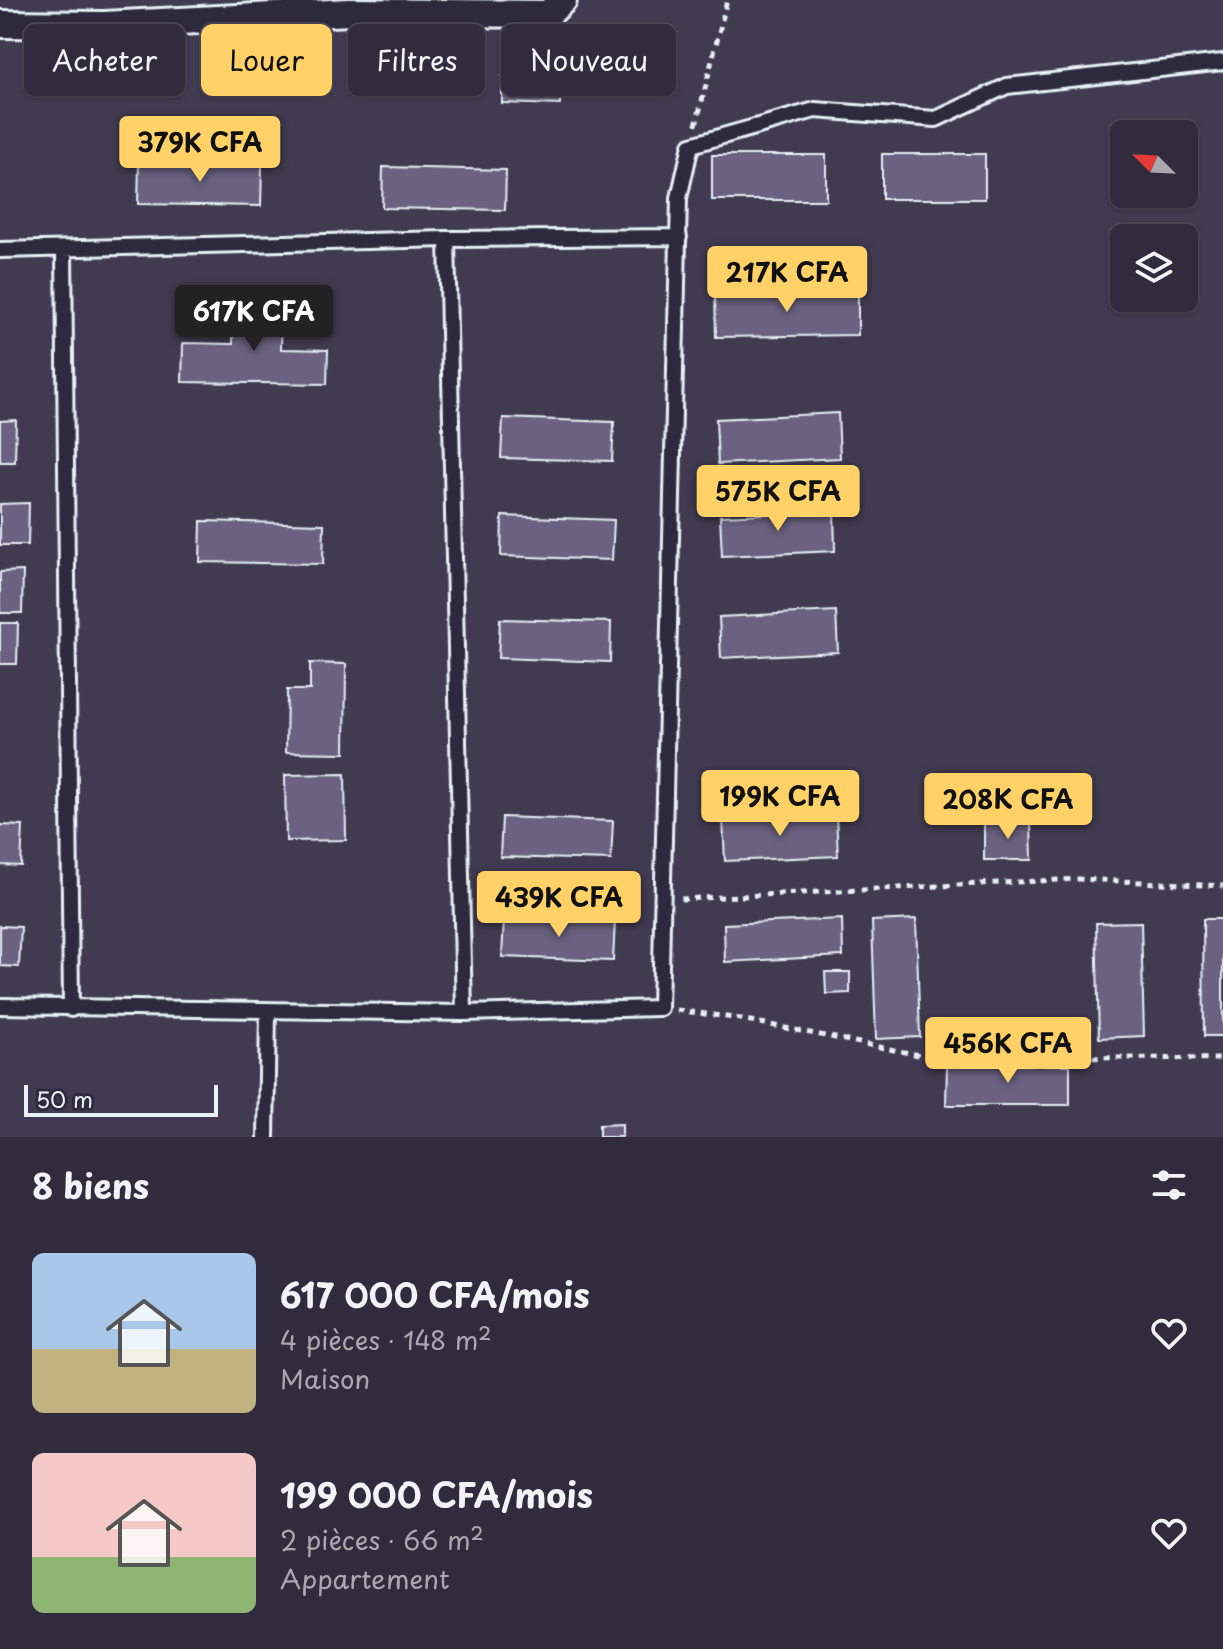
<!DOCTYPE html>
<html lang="fr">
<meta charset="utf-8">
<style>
body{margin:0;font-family:"Playpen Sans",sans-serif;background:#393444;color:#f1f3f6;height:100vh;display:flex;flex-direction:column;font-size:30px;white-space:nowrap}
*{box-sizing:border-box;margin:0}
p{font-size:26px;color:#a8a7b0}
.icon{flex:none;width:44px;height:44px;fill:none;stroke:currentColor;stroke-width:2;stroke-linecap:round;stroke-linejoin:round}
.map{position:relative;height:1137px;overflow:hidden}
.sheet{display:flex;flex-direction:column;background:#312c3d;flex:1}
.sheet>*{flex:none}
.guide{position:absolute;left:24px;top:24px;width:800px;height:72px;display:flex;gap:16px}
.needle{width:52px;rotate:294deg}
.controls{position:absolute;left:1110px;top:120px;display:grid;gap:16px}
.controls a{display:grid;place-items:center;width:88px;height:88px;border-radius:12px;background:#312c3d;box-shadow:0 2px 6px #0004,0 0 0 2px #4c4857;font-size:40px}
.scale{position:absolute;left:24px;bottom:20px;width:194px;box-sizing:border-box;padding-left:8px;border:4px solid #e8f1f8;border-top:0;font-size:22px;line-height:28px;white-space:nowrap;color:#e8f1f8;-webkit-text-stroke:6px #2f2a3d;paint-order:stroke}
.price{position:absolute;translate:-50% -68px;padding:0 18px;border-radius:8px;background:#ffd166;color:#111;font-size:26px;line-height:52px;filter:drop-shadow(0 2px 4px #0008)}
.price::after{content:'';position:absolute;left:50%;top:48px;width:24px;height:18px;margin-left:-12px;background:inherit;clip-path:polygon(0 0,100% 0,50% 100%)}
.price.selected{background:#222;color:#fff}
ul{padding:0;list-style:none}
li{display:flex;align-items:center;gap:24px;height:200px;padding:0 32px}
li span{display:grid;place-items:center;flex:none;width:224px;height:160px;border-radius:12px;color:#555}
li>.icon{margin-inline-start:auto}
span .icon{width:96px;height:96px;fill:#fffc;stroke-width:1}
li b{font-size:34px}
h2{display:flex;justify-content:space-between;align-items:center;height:96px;padding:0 32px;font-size:34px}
.pill{padding:0 28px;border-radius:12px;background:#312c3d;box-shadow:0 2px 6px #0004,0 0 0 2px #4c4857;font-size:28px;line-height:72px}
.pill.selected{background:#ffd166;color:#111}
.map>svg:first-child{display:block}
</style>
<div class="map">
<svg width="1223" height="1137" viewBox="0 0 1223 1137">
<rect width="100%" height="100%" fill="#413b51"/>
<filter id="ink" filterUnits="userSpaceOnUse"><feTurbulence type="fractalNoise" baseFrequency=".0125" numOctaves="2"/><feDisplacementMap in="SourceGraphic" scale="16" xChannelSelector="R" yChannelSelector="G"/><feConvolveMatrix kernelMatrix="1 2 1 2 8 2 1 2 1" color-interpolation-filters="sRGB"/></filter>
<g filter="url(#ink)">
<path fill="#6b6280" stroke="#e8f1f8" stroke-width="2" d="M502 76 561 77 560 105 502 103Z
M882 154H985V199H882Z
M712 155H826V200H712Z
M139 163 262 165 261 206 138 204Z
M383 167 506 170 505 210 382 208Z
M858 291V335L716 337 715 293Z
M234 301 282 302 281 349 328 350 327 384 182 382 183 343 233 344Z
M838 413 840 458 718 464 716 419Z
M503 418 614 422 612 461 501 458Z
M16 420 15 462H0V421Z
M29 503 28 545H0V504Z
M834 511 835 551 722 556 720 516Z
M502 516 614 520 612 560 501 556Z
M201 521 324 524 323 564 200 562Z
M23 571 22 613H0V572Z
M836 611 838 652 721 658 719 617Z
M500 619 611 622 610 662 498 658Z
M0 623H18L17 664H0Z
M310 663 346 664 345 753 286 752 287 690H310Z
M345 774 346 840 286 841 285 775Z
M836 815 838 856 725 861 723 820Z
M502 817 613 821 611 860 500 857Z
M1031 822 1032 860H984V823Z
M0 825 23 826 21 866 0 865Z
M504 918 615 921 613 961 502 957Z
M842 919 843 956 725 962 724 924Z
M916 919 920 1037 876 1039 872 921Z
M1203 919H1223V1036H1204Z
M1141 922 1144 1036 1099 1038 1096 923Z
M0 926 21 927 19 967 0 966Z
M825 972H850V993L826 994Z
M947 1065H1070V1105H946Z
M622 1124V1137H599V1125Z"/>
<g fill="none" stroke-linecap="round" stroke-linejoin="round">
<g stroke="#e8f1f8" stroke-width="20">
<path id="lane" d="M447 239 464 1013
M64 249 71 1009
M0 250 447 239 679 237
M0 1006 464 1013 660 1008 679 198 691 145 815 110 936 119 1007 86 1223 62
M266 1137 268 1011"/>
</g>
<g stroke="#e8f1f8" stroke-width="32">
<path id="street" d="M0 24 104 25 350 12 548 14 563 0"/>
</g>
<path stroke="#e8f1f8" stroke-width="5" stroke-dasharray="6 6" stroke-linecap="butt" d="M696 125 727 0
M681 899 1078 879 1223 886
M677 1010 741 1019 924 1056 1223 1059"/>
<use href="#lane" stroke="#2f2a3d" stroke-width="14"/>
<use href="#street" stroke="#2f2a3d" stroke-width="26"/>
</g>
</g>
</svg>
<div class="controls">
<a><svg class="needle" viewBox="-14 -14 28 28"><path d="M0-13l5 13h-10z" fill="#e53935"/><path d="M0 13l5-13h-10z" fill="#a8a7b0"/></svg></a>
<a><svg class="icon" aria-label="layers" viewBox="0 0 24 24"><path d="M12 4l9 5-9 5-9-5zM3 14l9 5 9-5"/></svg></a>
</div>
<div class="scale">50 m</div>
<b class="price" style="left:200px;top:184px">379K CFA</b>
<b class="price" style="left:787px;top:314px">217K CFA</b>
<b class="price selected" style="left:254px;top:353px">617K CFA</b>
<b class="price" style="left:778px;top:533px">575K CFA</b>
<b class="price" style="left:780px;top:838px">199K CFA</b>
<b class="price" style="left:1008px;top:841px">208K CFA</b>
<b class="price" style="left:559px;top:939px">439K CFA</b>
<b class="price" style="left:1008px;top:1085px">456K CFA</b>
<div class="guide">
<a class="pill">Acheter</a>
<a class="pill selected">Louer</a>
<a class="pill">Filtres</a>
<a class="pill">Nouveau</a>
</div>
</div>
<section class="sheet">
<h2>8 biens<svg class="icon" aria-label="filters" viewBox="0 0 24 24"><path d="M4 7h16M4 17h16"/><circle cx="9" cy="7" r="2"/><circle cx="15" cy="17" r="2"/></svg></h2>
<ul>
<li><span style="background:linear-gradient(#a9c7e8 60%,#c2b280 0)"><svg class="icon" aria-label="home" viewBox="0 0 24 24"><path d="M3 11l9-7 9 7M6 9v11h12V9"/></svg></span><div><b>617 000 CFA/mois</b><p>4 pièces · 148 m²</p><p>Maison</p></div><svg class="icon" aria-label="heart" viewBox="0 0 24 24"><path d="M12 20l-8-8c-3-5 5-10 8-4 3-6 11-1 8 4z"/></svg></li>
<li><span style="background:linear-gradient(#f6c9c9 65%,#8fb573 0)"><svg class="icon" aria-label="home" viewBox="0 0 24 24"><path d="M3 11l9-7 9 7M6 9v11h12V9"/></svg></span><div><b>199 000 CFA/mois</b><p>2 pièces · 66 m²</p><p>Appartement</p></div><svg class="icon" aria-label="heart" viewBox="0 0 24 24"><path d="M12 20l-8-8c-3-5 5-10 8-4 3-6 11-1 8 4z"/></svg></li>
</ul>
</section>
